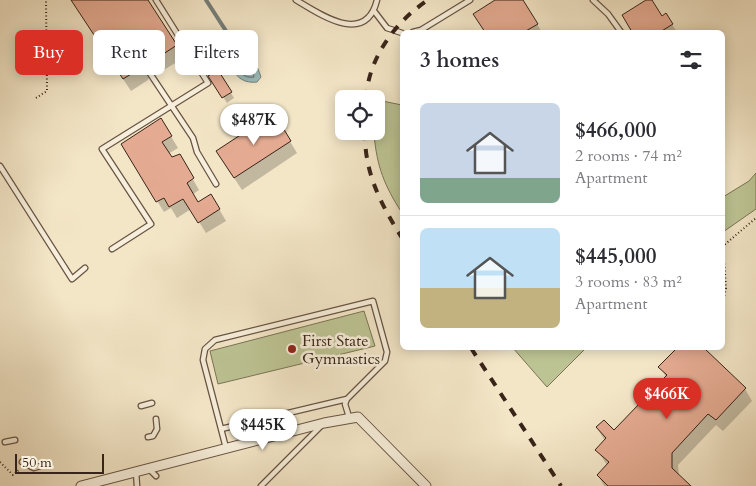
<!DOCTYPE html>
<meta charset="utf-8">
<style>
body{margin:0;font-family:Cardo,serif;background:#f7f7f7;color:#2b2b33;height:100vh;display:flex;flex-direction:column;font-size:19px;white-space:nowrap}
*{box-sizing:border-box;margin:0}
p{font-size:16px;color:#7c7c81}
.icon{flex:none;width:28px;height:28px;fill:none;stroke:currentColor;stroke-width:2;stroke-linecap:round;stroke-linejoin:round}
.map{position:relative;flex:1;overflow:hidden}
.panel{position:absolute;left:400px;top:30px;width:325px;height:320px;display:flex;flex-direction:column;background:#fff;border-radius:8px;box-shadow:0 2px 12px #0003}
.panel>*{flex:none}
.top-card{position:absolute;left:15px;top:30px;width:310px;height:45px;display:flex;gap:10px}
.fabs{position:absolute;left:335px;top:90px;display:grid;gap:10px}
.fabs a{display:grid;place-items:center;width:50px;height:50px;border-radius:8px;background:#fff;box-shadow:0 2px 12px #0003;font-size:25px}
.scale{position:absolute;left:15px;bottom:12px;width:89px;box-sizing:border-box;padding-left:5px;border:2px solid #392419;border-top:0;font-size:14px;line-height:18px;white-space:nowrap;color:#392419;-webkit-text-stroke:4px #f7efdb;paint-order:stroke}
.price{position:absolute;translate:-50% -42px;padding:0 11px;border-radius:18px;background:#fff;color:#222;font-size:16px;line-height:32px;filter:drop-shadow(0 1px 2px #0008)}
.price::after{content:'';position:absolute;left:50%;top:30px;width:15px;height:11px;margin-left:-8px;background:inherit;clip-path:polygon(0 0,100% 0,50% 100%)}
.price.current{background:#d93025;color:#fff}
ul{padding:0;list-style:none}
li{display:flex;align-items:center;gap:15px;height:125px;padding:0 20px}
li+li{border-top:1px solid #e1e1e2}
li span{display:grid;place-items:center;flex:none;width:140px;height:100px;border-radius:8px;color:#555}
li>.icon{margin-inline-start:auto}
span .icon{width:60px;height:60px;fill:#fffc;stroke-width:1}
li b{font-size:21px}
h2{display:flex;justify-content:space-between;align-items:center;height:60px;padding:0 20px;font-size:21px}
.tag{padding:0 18px;border-radius:8px;background:#fff;box-shadow:0 2px 12px #0003;font-size:18px;line-height:45px}
.tag.current{background:#d93025;color:#fff}
.map>svg:first-child{display:block}
</style>
<div class="map">
<svg width="756" height="486" viewBox="0 0 756 486">
<rect width="100%" height="100%" fill="#f3e6c7"/>
<filter id="stains"><feTurbulence type="fractalNoise" baseFrequency=".004" numOctaves="4"/><feColorMatrix values="0 0 0 0 .2 0 0 0 0 .09 0 0 0 0 .02 0 0 0 .5 -.17"/></filter>
<radialGradient id="worn" r=".72"><stop offset=".6" stop-color="#630" stop-opacity="0"/><stop offset="1" stop-color="#630" stop-opacity=".3"/></radialGradient>
<path fill="#bdc494" stroke="#7b7456" d="M377 100 402 105V213C384 185 377 167 374 134V131H376Z
M756 173V209L723 232V197L749 181Z
M364 311 375 346 218 384 210 351Z
M513 348H586L547 387Z"/>
<path fill="#9ebebd" stroke="#76807b" d="M239 51C252 54 257 65 261 77L257 82C240 84 232 73 229 57Z"/>
<path fill="#0003" d="M71 0H146L183 58 156 75 150 74 148 80 131 91Z
M497 0H522L542 32H486L482 26Z
M650 0 661 18 666 15 677 32H633L623 16Z
M210 76 231 93 234 98 227 103Z
M274 115 297 153 242 190 225 164Z
M161 120 178 148 168 154 171 159 179 155 199 190 192 195 198 204 219 209 226 221 206 233 191 209 177 218 171 208 164 212 129 156Z
M679 348H702L745 389 752 401 723 431 716 425 678 465 679 476 690 486H604L598 475 607 465 597 450 605 441 597 428 614 432 666 377 660 367Z"/>
<g fill="none" stroke-linecap="round" stroke-linejoin="round">
<path stroke="#6c716b" stroke-width="1" d="M241 57 252 66 254 77C243 79 237 70 235 61Z"/>
<path stroke="#76807b" stroke-width="4" d="M206 0 239 51"/>
</g>
<path fill="#e4ab92" stroke="#392419" d="M71 0H148L177 45 148 64 143 62 141 68 123 79Z
M495 0H523L538 24 524 32H485L473 14Z
M646 0H652L662 16 666 13 673 24 660 32H632L622 15Z
M218 70 232 92 222 98 208 76Z
M274 113 291 141 234 178 216 151Z
M161 118 172 136 162 142 172 157 180 154 194 178 187 183 198 202 211 194 220 209 198 223 183 199 169 207 164 198 156 202 121 144Z
M677 348H704L746 388 716 420 708 414 672 453V468L691 486H608L597 475 609 462 595 450 606 438 596 427 604 420 614 430 667 375 658 367Z"/>
<g fill="none" stroke-linecap="round" stroke-linejoin="round">
<g stroke="#685444" stroke-width="7">
<path id="lane" d="M296 0C321 15 366 46 377 0
M593 0 608 14 621 32
M374 11 387 28 402 33
M413 32 421 30 470 0
M145 66 193 138 197 152 216 184
M0 166 72 279 85 268
M112 249 151 224 102 149 208 83 156 0
M141 406 152 403
M221 429 347 399
M148 437 153 436 157 429 156 419
M5 442 15 440
M226 448 203 360 205 349 215 340 373 301 387 352 385 361 347 399 345 404 349 417
M22 462 34 468 40 466
M149 469 156 476
M136 472 137 486
M261 486 321 426"/>
</g>
<g stroke="#685444" stroke-width="11">
<path id="street" d="M81 486 324 423 358 417 426 486"/>
</g>
<path stroke="#392419" stroke-width="2" stroke-dasharray="1 2.5" stroke-linecap="butt" d="M36 98 47 91 46 0
M722 306 726 288 723 246 756 218
M0 462 13 475 20 469"/>
<use href="#lane" stroke="#f7efdb" stroke-width="4.5"/>
<use href="#street" stroke="#f7efdb" stroke-width="9"/>
<path stroke="#392419" stroke-width="4" stroke-dasharray="9 9" stroke-linecap="butt" d="M366 99C368 58 396 21 428 0
M365 131C364 173 381 204 402 238
M471 348 561 486"/>
</g>
<circle fill="#8f2418" stroke="#f7efdb" stroke-width="2" cx="292" cy="349" r="5"/>
<g text-anchor="middle" stroke-width="5" stroke-linejoin="round" paint-order="stroke">
<g font-size="16" fill="#392419" stroke="#f7efdb" text-anchor="start">
<text x="302" y="346">First State<tspan x="302" dy="18">Gymnastics</tspan></text>
</g>
</g>
<rect width="100%" height="100%" filter="url(#stains)"/>
<rect width="100%" height="100%" fill="url(#worn)"/>
</svg>
<div class="fabs">
<a><svg class="icon" aria-label="locate" viewBox="0 0 24 24"><circle cx="12" cy="12" r="6"/><path d="M12 2v4M12 18v4M2 12h4M18 12h4"/></svg></a>
</div>
<div class="scale">50 m</div>
<b class="price" style="left:254px;top:146px">$487K</b>
<b class="price current" style="left:667px;top:420px">$466K</b>
<b class="price" style="left:263px;top:451px">$445K</b>
<div class="top-card">
<a class="tag current">Buy</a>
<a class="tag">Rent</a>
<a class="tag">Filters</a>
</div>
<section class="panel">
<h2>3 homes<svg class="icon" aria-label="filters" viewBox="0 0 24 24"><path d="M4 7h16M4 17h16"/><circle cx="9" cy="7" r="2"/><circle cx="15" cy="17" r="2"/></svg></h2>
<ul>
<li><span style="background:linear-gradient(#c9d6e8 75%,#7fa58c 0)"><svg class="icon" aria-label="home" viewBox="0 0 24 24"><path d="M3 11l9-7 9 7M6 9v11h12V9"/></svg></span><div><b>$466,000</b><p>2 rooms · 74 m²</p><p>Apartment</p></div></li>
<li><span style="background:linear-gradient(#bfe0f5 60%,#c2b280 0)"><svg class="icon" aria-label="home" viewBox="0 0 24 24"><path d="M3 11l9-7 9 7M6 9v11h12V9"/></svg></span><div><b>$445,000</b><p>3 rooms · 83 m²</p><p>Apartment</p></div></li>
</ul>
</section>
</div>
